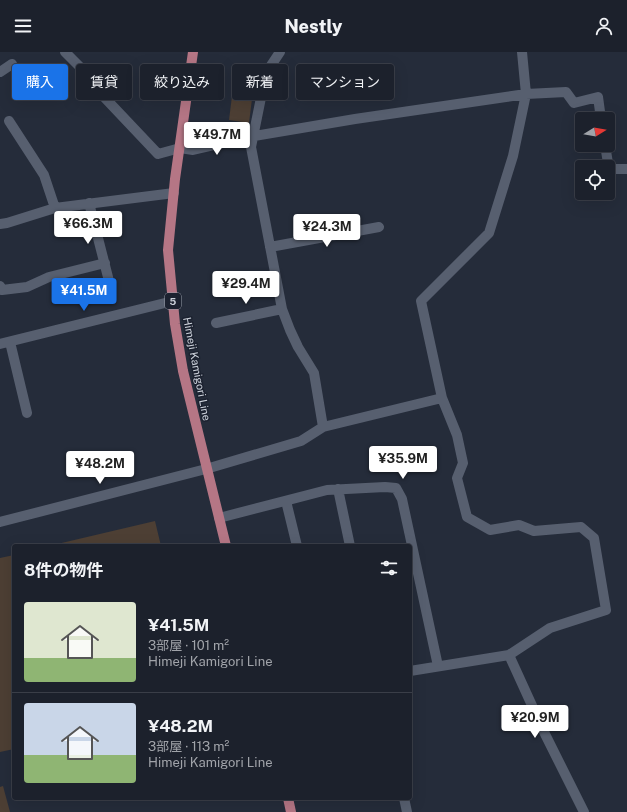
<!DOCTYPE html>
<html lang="ja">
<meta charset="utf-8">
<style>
body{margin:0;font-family:"Public Sans","Noto Sans JP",sans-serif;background:#252934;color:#f1f3f6;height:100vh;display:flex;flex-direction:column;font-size:15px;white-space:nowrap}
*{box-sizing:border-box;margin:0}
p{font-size:13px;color:#a0a3a9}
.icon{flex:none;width:22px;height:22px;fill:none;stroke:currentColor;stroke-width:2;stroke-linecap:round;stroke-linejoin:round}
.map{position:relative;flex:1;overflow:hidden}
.side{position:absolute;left:12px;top:492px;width:400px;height:256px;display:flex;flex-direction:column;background:#1c212c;border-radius:4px;box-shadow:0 4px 16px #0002,0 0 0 1px #3a3e48}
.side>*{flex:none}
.banner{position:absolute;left:12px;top:12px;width:400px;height:36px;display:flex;gap:8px}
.needle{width:26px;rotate:79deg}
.buttons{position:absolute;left:575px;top:60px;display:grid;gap:8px}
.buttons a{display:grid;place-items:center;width:40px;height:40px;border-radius:4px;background:#1c212c;box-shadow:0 4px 16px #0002,0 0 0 1px #3a3e48;font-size:20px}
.price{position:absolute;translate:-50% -34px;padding:0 9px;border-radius:4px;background:#fff;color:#222;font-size:13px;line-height:26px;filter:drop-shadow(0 1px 2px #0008)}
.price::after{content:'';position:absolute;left:50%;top:24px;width:12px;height:9px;margin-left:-6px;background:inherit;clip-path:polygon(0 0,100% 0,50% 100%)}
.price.current{background:#1a73e8;color:#fff}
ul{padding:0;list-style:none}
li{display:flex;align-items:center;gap:12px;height:100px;padding:0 12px}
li+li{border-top:1px solid #3a3e48}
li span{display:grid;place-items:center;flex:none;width:112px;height:80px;border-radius:4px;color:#555}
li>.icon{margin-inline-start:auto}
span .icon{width:48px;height:48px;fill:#fffc;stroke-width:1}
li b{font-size:17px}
h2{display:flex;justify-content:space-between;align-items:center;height:48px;padding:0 12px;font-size:17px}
.tag{padding:0 14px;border-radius:4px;background:#1c212c;box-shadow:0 4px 16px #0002,0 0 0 1px #3a3e48;font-size:14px;line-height:36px}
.tag.current{background:#1a73e8;color:#fff}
header{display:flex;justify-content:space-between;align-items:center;height:52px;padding:0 12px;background:#1c212c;font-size:18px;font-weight:800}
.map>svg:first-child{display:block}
</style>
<header><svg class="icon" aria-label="menu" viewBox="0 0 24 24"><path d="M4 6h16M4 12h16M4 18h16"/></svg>Nestly<svg class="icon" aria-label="person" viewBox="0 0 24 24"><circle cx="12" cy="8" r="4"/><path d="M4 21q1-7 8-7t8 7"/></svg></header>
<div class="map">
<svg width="627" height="760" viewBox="0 0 627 760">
<rect width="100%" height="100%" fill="#252c3a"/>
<path fill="#4d3f34" d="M234 28 254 31 249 71 229 68Z
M155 469 161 494H53V493Z
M14 503V697L0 700V506Z
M3 734 10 760H0V735Z"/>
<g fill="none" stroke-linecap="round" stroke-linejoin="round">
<path stroke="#575f6f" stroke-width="10" d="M65 0 88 23 105 46 158 102 180 96 193 98 254 84 355 67 526 42 566 40 574 51 598 45 601 67
M280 0 266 21 251 95 282 257 290 278 298 295 314 321 323 375
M0 20 12 12
M9 69 44 123 55 156
M605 93 609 117H627
M89 151 109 229
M0 172 7 171 55 156 174 141
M270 195 379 175
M0 234 2 238 27 235 49 225 105 211
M216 271 282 257
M10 290 27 361
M0 292 173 249
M338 437 350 494
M286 449 297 494
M219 466 327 438 385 435 396 436 402 447 438 614
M0 470 206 417 301 389 323 375 442 346
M509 603 545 682 584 760
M410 619 509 603 550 576 606 558 594 486 581 475 534 479 519 473 490 478 467 465 457 426 463 411 457 383 442 346 421 249 489 181 513 104 526 42 522 0
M404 746 407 760"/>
<path stroke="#b57685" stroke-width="10" d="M193 0 175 127 168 198 175 272 183 319 226 494
M288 746 291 760"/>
</g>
<g text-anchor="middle" stroke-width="3" stroke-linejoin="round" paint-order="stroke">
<rect fill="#1c2230" stroke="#989da8" stroke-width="1" x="165" y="241" width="16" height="16" rx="3"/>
<g font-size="10" font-weight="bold" fill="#cdd2db">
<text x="173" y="253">5</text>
</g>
<g font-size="11" fill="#cdd2db" stroke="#1c2230">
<text transform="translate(197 317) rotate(79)" y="4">Himeji Kamigori Line</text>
</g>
</g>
</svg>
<div class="buttons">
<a><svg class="needle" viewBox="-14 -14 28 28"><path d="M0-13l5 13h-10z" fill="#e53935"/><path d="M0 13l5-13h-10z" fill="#a0a3a9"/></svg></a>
<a><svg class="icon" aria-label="locate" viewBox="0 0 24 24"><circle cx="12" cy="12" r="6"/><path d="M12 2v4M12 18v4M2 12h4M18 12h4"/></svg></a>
</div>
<b class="price" style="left:217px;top:104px">¥49.7M</b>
<b class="price" style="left:88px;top:193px">¥66.3M</b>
<b class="price" style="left:327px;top:196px">¥24.3M</b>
<b class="price" style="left:246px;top:253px">¥29.4M</b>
<b class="price current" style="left:84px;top:260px">¥41.5M</b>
<b class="price" style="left:403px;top:428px">¥35.9M</b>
<b class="price" style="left:100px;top:433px">¥48.2M</b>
<b class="price" style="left:535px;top:687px">¥20.9M</b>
<div class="banner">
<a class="tag current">購入</a>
<a class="tag">賃貸</a>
<a class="tag">絞り込み</a>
<a class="tag">新着</a>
<a class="tag">マンション</a>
</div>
<section class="side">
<h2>8件の物件<svg class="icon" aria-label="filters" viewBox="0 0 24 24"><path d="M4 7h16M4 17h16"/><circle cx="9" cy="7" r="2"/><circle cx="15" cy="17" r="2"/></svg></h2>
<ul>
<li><span style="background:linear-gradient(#dfe7d0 70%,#8fb573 0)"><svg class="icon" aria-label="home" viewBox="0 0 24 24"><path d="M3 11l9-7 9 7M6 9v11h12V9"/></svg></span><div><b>¥41.5M</b><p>3部屋 · 101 m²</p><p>Himeji Kamigori Line</p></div></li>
<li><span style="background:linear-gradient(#c9d6e8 65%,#8fb573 0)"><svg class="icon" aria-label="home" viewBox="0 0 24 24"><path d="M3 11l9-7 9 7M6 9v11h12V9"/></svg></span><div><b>¥48.2M</b><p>3部屋 · 113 m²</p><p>Himeji Kamigori Line</p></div></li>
</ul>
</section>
</div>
